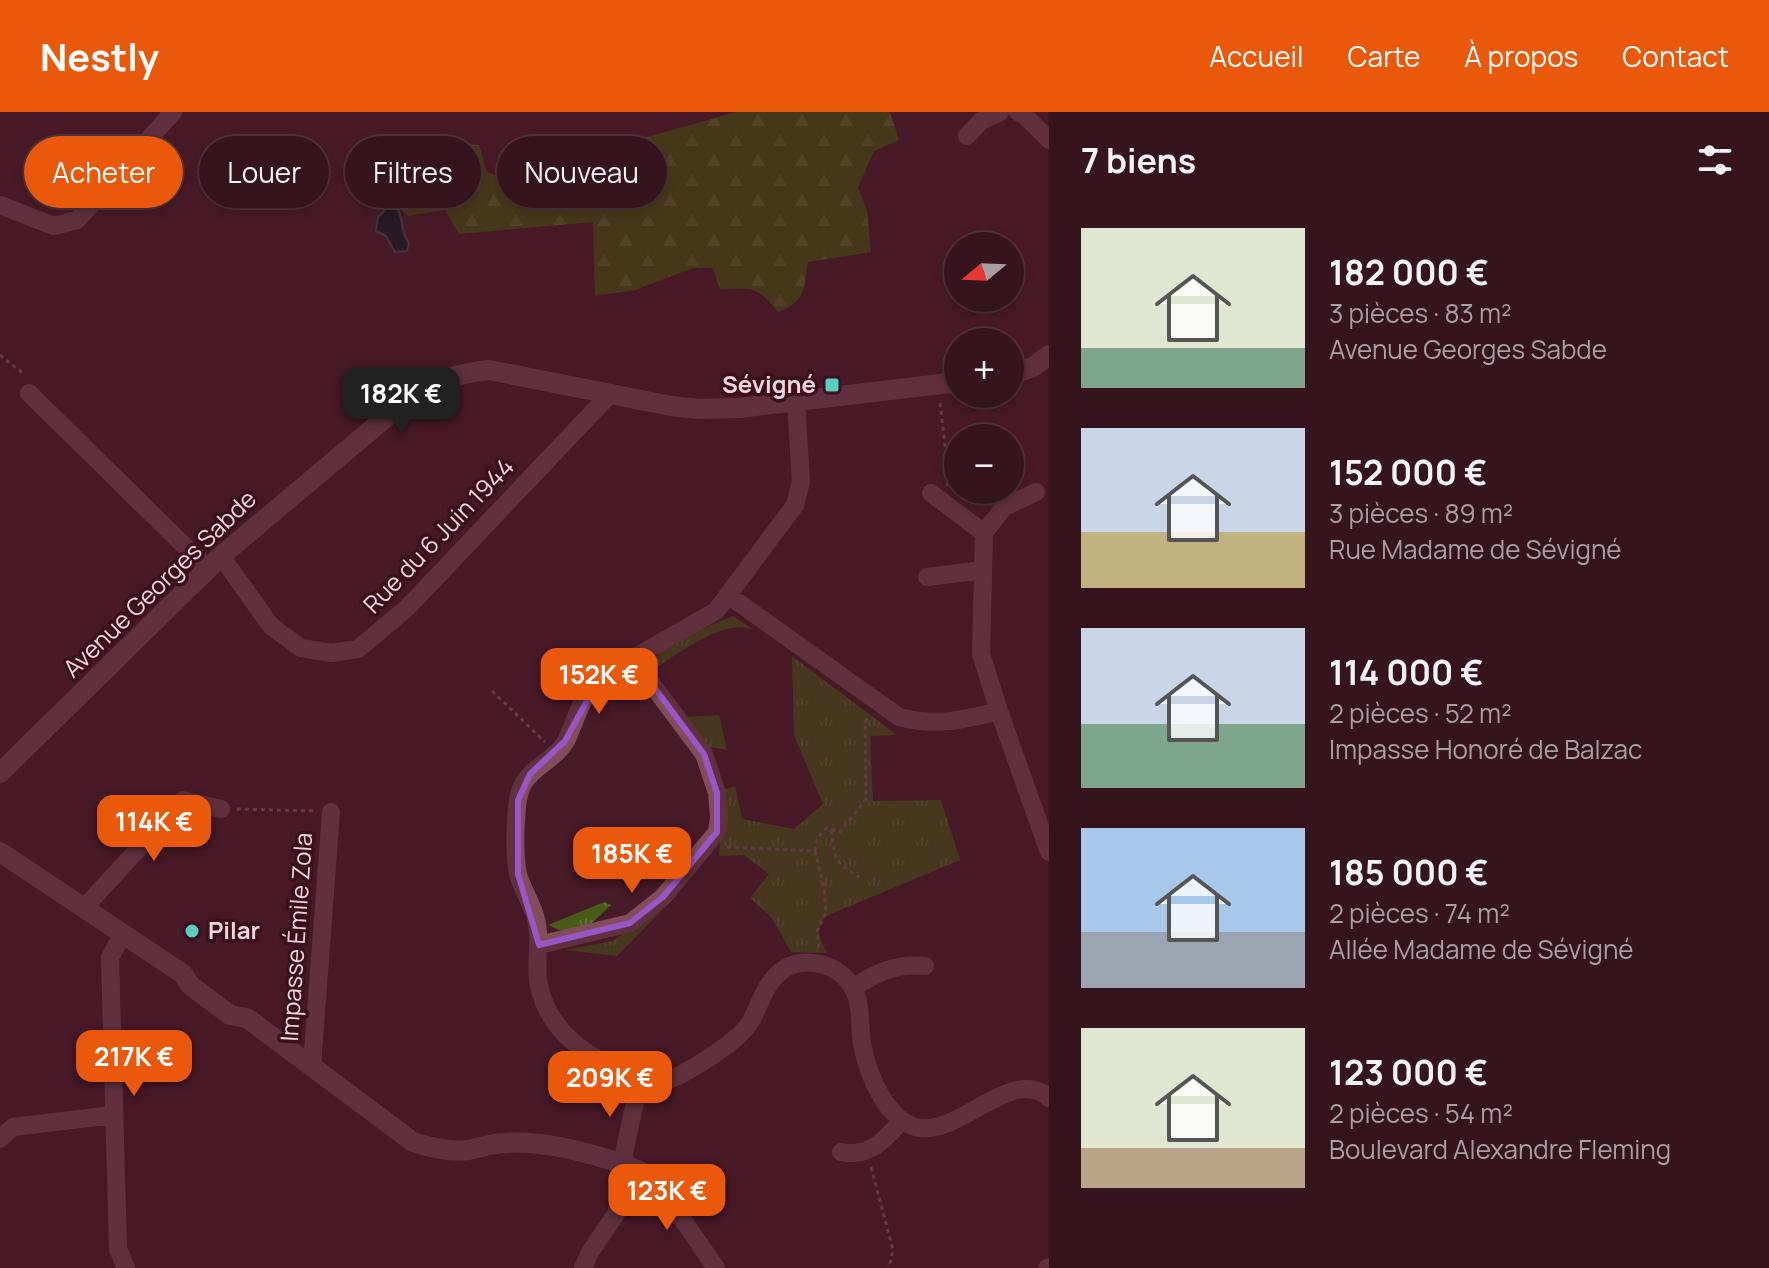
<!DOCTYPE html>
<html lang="fr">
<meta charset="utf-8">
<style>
body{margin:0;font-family:Manrope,sans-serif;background:#40212a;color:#f1f3f6;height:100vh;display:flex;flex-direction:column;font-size:30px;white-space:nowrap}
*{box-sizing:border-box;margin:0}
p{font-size:26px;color:#aa9ea4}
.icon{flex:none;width:44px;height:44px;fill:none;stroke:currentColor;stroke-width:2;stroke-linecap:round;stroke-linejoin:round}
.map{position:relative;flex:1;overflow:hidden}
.sheet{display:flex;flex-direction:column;background:#35141d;width:720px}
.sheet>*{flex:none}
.hud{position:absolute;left:24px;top:24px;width:760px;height:72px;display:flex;gap:16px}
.needle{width:52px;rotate:251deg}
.buttons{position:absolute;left:944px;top:120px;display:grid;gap:16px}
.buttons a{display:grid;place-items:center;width:80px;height:80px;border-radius:50%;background:#35141d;box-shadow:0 4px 12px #0003,0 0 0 2px #4f333b;font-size:40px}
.price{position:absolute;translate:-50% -68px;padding:0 18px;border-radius:16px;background:#ea580c;color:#fff;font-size:26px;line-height:52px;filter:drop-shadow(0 2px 4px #0008)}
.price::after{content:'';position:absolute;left:50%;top:48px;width:24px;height:18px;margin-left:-12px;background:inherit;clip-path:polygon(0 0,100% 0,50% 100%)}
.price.active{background:#222;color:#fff}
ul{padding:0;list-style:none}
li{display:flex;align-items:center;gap:24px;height:200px;padding:0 32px}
li span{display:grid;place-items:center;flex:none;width:224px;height:160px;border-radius:0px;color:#555}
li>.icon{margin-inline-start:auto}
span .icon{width:96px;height:96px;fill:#fffc;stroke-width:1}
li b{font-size:34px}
h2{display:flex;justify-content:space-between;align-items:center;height:96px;padding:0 32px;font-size:34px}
.chip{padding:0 28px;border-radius:36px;background:#35141d;box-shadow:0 4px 12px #0003,0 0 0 2px #4f333b;font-size:28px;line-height:72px}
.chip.active{background:#ea580c;color:#fff}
header{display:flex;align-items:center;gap:48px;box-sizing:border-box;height:112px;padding:0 40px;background:#ea580c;color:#fff}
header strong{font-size:38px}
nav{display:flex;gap:44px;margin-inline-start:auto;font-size:28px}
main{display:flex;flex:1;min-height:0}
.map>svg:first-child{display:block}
</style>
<header>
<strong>Nestly</strong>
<nav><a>Accueil</a><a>Carte</a><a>À propos</a><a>Contact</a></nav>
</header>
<main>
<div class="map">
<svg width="1049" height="1156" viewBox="0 0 1049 1156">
<defs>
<pattern id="grass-tufts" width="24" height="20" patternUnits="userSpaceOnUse" patternTransform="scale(2)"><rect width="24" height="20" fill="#485b17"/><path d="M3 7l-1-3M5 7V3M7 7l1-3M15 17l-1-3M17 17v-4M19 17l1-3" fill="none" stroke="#637238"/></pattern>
<pattern id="forest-firs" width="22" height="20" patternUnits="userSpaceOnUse" patternTransform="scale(2)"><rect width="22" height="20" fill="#485c0c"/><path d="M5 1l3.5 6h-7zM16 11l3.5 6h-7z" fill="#63722f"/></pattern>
</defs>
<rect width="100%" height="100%" fill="#471a27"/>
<path fill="url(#grass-tufts)" d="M733 504 754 518C724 505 678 543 652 558L645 550 702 517Z
M792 544 897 623 870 624 873 689 941 688 960 748 826 804C815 817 819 828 828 841L791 840 772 806 750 786 769 762 744 743 719 744 723 678 735 674 742 707 794 717 823 692 794 623Z
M719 603 727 638 705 634 685 605Z
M604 790 611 793 592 811 564 820 548 813Z
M667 793 617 844 565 838 612 829Z"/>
<path fill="url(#forest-firs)" d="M736 0H890L899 28 874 39 858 75 867 99 871 140 808 150C804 175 806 190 778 200 757 173 752 176 720 177L713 156H693L635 178 595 184 593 110 459 122 445 98 408 104 387 85 391 72 451 31 479 33 487 60 498 64 513 41 581 44Z"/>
<path fill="#041928" stroke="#4c515e" stroke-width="2" d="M387 96H397C404 107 400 120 409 131L407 139 395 140 386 124 376 119 378 105Z"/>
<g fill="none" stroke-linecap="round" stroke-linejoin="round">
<path stroke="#89626c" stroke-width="3" stroke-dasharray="4 4" stroke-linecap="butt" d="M0 243 25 263
M940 291 949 366 947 374
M492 579 545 630
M237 697 314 699
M831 718C836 747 832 749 859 765
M727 735 815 739 824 775 826 801 817 819 819 836
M815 739 817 726 826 716 840 720 866 687 865 610 869 605
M871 1055 893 1138 889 1156"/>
<path stroke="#824d5b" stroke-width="18" d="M1018 0 1024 3 1049 28
M967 24 981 9 1000 0
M0 93 54 114 77 108 173 0
M29 281 208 457
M931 381 984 421
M221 444 271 514 301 536 331 541 358 537 408 495 611 281
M927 465 983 458
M728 483 899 605C937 615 961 608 999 599L981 542 984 421 1004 395 1036 380
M999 599 1049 740
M84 796 183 688 221 697
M123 822 110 845 118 1137 126 1156
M539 833 630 811 663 785 717 720 719 705 717 681 704 642 633 547
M853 876C877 860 897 851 925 854
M312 954 331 700
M639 971C596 946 551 928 539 874 534 852 542 829 536 807 532 791 522 777 518 762 514 744 514 687 523 672 533 654 556 647 566 629 577 606 581 584 600 565L716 499 795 393 801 370 796 288
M639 971C646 971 656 972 663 970 684 964 737 930 749 912 760 895 763 874 780 860 804 840 846 853 856 883 862 898 859 915 862 931 867 961 887 1012 921 1016 961 1021 1015 953 1049 986
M0 1027 13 1015 113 1003
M841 1040C869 1046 885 1028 902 1008
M622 1051 639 971
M583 1156 590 1140 644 1061 667 1085 716 1156
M1047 1156 1049 1155"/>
<path stroke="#824d5b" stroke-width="20" d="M1010 263 1033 255 1049 243
M0 661 221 444 415 281C438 267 462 261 489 258L671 294 699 297 739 296 958 270
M0 740 183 862 190 873 230 903 247 906 413 1030C431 1036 449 1040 468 1038 480 1036 492 1031 505 1031 547 1028 606 1044 644 1061"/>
</g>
<path d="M0 0H1049V1156H0ZM633 547 704 642 717 681V720L663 785 630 811 539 833 518 762V688L530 662 565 629 600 565Z" fill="#471a27" fill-opacity=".55" fill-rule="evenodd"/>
<path fill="none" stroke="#9956c6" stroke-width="6" stroke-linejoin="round" d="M633 547 704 642 717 681V720L663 785 630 811 539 833 518 762V688L530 662 565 629 600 565Z"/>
<g fill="#59cebf" stroke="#3b101e" stroke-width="3">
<rect x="824" y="265" width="16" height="16" rx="4"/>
<circle cx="192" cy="819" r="8"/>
</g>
<g text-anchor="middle" stroke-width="7" stroke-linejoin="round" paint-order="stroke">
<g font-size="24" font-weight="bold" fill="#f3d5db" stroke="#3b101e" text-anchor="end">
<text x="816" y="281">Sévigné</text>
<text x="208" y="827" text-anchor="start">Pilar</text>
</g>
<g font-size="24" fill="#f3d5db" stroke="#3b101e">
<text transform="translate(439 424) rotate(-46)" y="8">Rue du 6 Juin 1944</text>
<text transform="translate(160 472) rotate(-44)" y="8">Avenue Georges Sabde</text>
<text transform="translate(297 825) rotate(-86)" y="8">Impasse Émile Zola</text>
</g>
</g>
</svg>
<div class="buttons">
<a><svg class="needle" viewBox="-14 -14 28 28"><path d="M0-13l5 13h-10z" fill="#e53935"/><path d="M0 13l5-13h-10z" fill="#aa9ea4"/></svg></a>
<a>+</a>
<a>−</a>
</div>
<b class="price active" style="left:401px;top:323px">182K €</b>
<b class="price" style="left:599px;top:604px">152K €</b>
<b class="price" style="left:154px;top:751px">114K €</b>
<b class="price" style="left:632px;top:783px">185K €</b>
<b class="price" style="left:134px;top:986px">217K €</b>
<b class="price" style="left:610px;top:1007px">209K €</b>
<b class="price" style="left:667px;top:1120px">123K €</b>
<div class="hud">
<a class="chip active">Acheter</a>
<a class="chip">Louer</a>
<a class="chip">Filtres</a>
<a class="chip">Nouveau</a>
</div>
</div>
<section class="sheet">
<h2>7 biens<svg class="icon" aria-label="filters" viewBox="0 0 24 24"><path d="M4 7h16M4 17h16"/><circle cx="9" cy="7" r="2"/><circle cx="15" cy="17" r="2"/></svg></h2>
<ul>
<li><span style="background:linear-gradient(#dfe7d0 75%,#7fa58c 0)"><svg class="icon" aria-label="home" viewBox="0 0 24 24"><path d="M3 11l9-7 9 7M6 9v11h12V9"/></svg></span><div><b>182 000 €</b><p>3 pièces · 83 m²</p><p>Avenue Georges Sabde</p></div></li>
<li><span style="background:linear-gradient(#c9d6e8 65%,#c2b280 0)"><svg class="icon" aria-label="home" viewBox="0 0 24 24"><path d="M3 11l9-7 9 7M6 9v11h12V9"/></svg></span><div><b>152 000 €</b><p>3 pièces · 89 m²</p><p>Rue Madame de Sévigné</p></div></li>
<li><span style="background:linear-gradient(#c9d6e8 60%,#7fa58c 0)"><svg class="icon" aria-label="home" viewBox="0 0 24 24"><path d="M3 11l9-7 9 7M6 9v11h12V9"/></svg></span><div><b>114 000 €</b><p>2 pièces · 52 m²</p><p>Impasse Honoré de Balzac</p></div></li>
<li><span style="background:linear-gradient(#a9c7e8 65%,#9aa5b1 0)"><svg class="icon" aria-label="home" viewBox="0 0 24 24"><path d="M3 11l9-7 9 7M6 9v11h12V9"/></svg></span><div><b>185 000 €</b><p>2 pièces · 74 m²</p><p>Allée Madame de Sévigné</p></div></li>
<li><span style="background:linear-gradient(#dfe7d0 75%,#b9a48a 0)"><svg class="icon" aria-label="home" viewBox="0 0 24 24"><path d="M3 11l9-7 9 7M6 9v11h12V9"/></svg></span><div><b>123 000 €</b><p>2 pièces · 54 m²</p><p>Boulevard Alexandre Fleming</p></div></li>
</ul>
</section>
</main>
